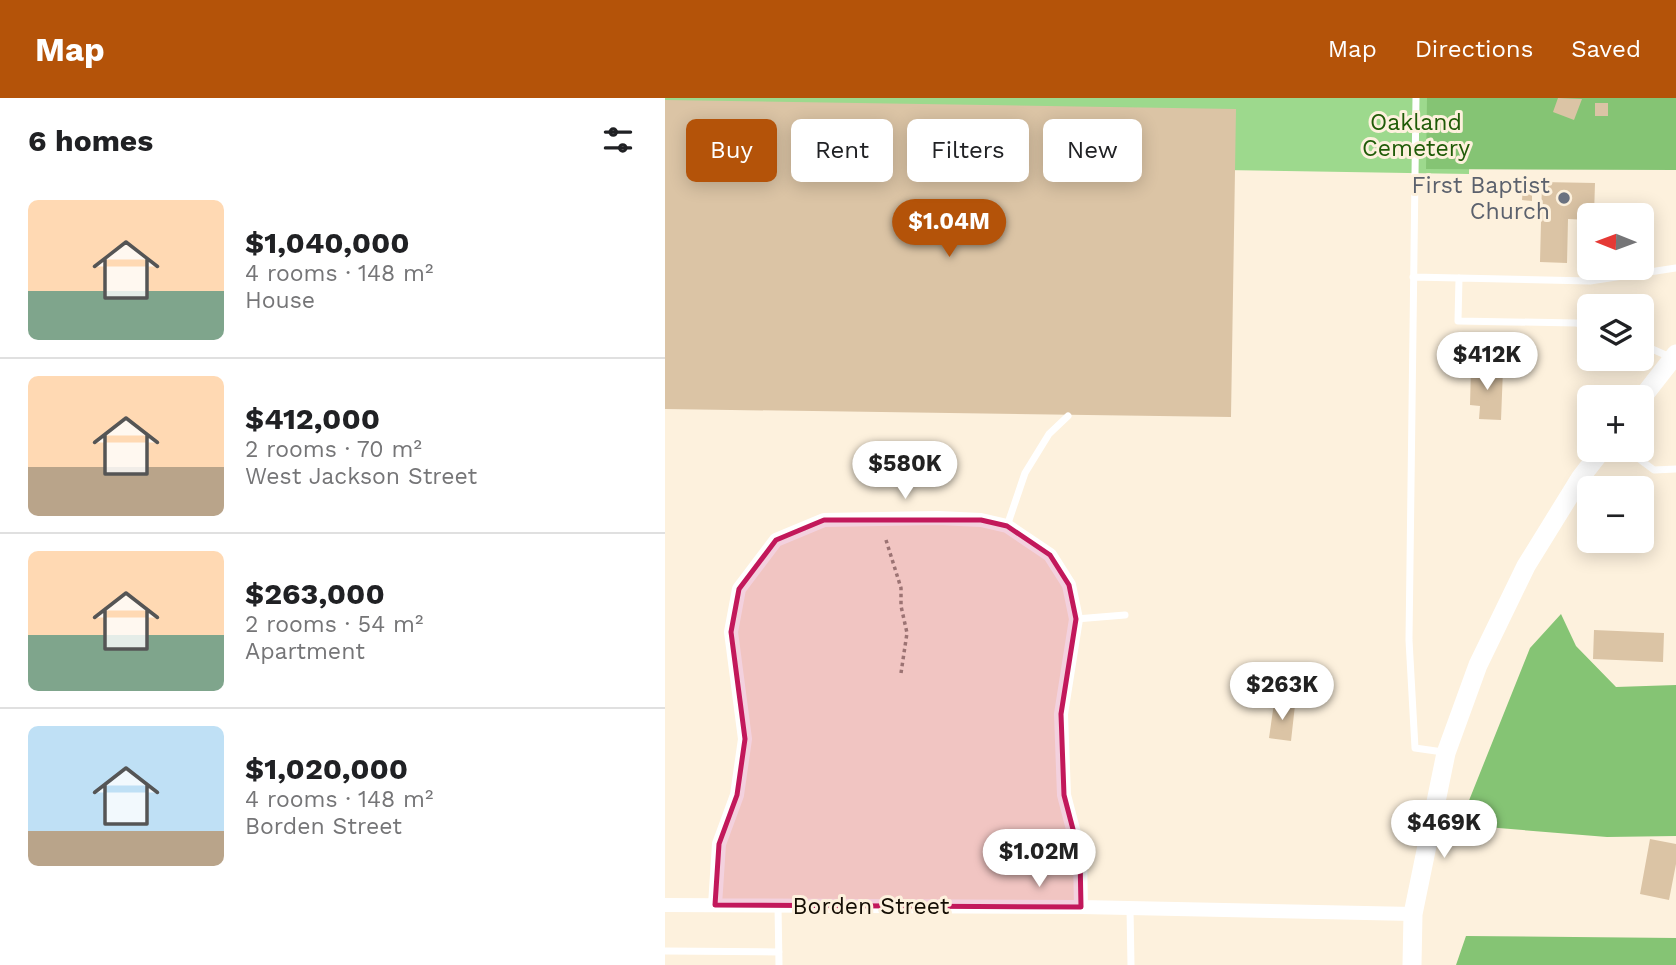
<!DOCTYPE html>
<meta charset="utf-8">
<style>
body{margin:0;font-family:"Work Sans",sans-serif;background:#f2f2f2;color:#202124;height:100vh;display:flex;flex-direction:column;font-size:26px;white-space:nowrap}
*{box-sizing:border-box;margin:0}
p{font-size:23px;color:#757577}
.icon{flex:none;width:38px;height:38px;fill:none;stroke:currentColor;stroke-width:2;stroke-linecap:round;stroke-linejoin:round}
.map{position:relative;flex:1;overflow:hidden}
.details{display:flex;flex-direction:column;background:#fff;width:665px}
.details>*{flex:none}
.hud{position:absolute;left:21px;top:21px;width:665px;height:63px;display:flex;gap:14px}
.needle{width:46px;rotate:271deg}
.fabs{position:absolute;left:912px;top:105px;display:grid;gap:14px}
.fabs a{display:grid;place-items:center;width:77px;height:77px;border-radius:10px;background:#fff;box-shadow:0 4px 18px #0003;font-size:35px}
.price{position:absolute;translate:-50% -60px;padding:0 16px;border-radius:24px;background:#fff;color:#222;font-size:23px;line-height:46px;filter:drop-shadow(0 2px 4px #0008)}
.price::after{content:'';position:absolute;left:50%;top:42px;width:21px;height:16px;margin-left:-10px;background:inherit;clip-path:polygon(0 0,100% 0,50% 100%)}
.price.selected{background:#b45309;color:#fff}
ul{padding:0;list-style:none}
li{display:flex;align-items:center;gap:21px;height:175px;padding:0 28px}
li+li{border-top:2px solid #e0e0e0}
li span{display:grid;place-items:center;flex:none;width:196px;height:140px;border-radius:10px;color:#555}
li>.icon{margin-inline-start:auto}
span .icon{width:84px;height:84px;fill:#fffc;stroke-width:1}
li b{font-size:30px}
h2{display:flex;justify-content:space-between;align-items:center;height:84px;padding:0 28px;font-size:30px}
.pill{padding:0 24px;border-radius:10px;background:#fff;box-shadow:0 4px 18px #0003;font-size:24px;line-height:63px}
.pill.selected{background:#b45309;color:#fff}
header{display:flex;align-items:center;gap:42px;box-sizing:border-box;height:98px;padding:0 35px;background:#b45309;color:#fff}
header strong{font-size:33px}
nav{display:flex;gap:38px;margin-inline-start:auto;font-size:24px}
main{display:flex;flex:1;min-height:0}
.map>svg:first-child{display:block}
</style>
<header>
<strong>Map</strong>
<nav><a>Map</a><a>Directions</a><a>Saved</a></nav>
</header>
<main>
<section class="details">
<h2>6 homes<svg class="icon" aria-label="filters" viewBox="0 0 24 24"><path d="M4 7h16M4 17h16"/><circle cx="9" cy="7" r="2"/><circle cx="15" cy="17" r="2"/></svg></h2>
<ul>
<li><span style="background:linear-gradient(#ffd9b3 65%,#7fa58c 0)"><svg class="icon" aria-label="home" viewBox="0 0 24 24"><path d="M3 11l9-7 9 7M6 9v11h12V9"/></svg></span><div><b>$1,040,000</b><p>4 rooms · 148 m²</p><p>House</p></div></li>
<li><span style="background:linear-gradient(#ffd9b3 65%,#b9a48a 0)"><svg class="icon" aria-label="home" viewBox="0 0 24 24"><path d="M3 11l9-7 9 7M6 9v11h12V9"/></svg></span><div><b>$412,000</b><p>2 rooms · 70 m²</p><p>West Jackson Street</p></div></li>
<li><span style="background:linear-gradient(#ffd9b3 60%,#7fa58c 0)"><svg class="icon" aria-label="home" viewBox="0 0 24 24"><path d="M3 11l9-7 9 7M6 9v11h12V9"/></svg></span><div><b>$263,000</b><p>2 rooms · 54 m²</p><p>Apartment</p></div></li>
<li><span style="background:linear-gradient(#bfe0f5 75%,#b9a48a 0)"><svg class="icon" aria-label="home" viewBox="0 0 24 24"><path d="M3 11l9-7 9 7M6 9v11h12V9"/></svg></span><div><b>$1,020,000</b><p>4 rooms · 148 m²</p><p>Borden Street</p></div></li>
</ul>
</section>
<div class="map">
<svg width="1011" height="867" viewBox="0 0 1011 867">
<rect width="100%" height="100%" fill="#fdf1dd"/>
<path fill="#9dd98d" d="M0 0H805L804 76 0 63Z"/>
<path fill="#85c474" d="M762 0H1011V72L761 71Z
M896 516 911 548 951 589 1011 587V738L942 739 809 728 803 705 865 550Z
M801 838 1011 840V867H791Z"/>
<path fill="#dbc4a5" d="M893 0 917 1 909 22 888 14Z
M0 2 571 11 566 319 0 311Z
M930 5H943V18H930Z
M877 84 930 85 929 117H924V122L903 121 902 165 875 164Z
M858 89 867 90V103L857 102Z
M806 269 838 271 836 322 814 321 815 308 805 307Z
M929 532 999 535 998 564 928 561Z
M609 605 630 607 626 643 604 640Z
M985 741 1011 746V766L1004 802 975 796Z"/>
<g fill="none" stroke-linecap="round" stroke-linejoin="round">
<path stroke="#938a7a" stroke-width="3.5" stroke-dasharray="3.5 3.5" stroke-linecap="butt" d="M221 442 236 490V508L242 535 236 575"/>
<path stroke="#fff" stroke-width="7" d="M751 0 744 542 750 650 778 654
M748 179 925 183 1011 170
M794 180 793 223 911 225 924 228
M976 246 1005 259
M962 352 989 372 1011 371
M342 428 360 375 384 336 403 318
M411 521 460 517
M113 808 114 867
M465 810 466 867
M0 853 114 854"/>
<path stroke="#fff" stroke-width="14" d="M0 807 416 809 748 816
M50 807 54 746 72 697 80 641 66 534 74 491 111 442 159 422 273 420 316 422 342 428 385 457 404 487 411 521 396 616 399 697 415 758 416 809"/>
<path stroke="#fff" stroke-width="19" d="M976 301 1011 256
M747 867 748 816 781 655 813 567 861 468 916 379 937 352"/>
</g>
<path fill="#c2185b" fill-opacity="0.2" stroke="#c2185b" stroke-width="5" stroke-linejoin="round" d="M159 422H316L342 428 385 457 404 487 411 521 396 616 399 697 415 758 416 809 50 807 54 746 72 697 80 641 66 534 74 491 111 442Z"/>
<circle fill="#6b7280" stroke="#fdf1dd" stroke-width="2.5" cx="899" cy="100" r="7"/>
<g text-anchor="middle" stroke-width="6" stroke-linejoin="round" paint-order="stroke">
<g font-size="23" fill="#1f5b07" stroke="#fdf1dd">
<text x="751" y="32">Oakland<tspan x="751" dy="26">Cemetery</tspan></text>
</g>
<g font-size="23" fill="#5b616d" stroke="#fdf1dd" text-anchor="end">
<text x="885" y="95">First Baptist<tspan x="885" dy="26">Church</tspan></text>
</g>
<g font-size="23" fill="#140d03" stroke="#fdf1dd">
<text x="206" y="816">Borden Street</text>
</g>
</g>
</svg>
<div class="fabs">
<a><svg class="needle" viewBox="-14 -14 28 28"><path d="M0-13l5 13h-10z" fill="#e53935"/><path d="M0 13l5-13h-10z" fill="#757577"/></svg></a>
<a><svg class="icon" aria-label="layers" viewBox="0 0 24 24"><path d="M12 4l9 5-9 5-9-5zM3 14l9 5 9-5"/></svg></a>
<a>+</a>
<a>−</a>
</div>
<b class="price selected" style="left:284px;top:161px">$1.04M</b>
<b class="price" style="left:822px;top:294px">$412K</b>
<b class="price" style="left:240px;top:403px">$580K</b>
<b class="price" style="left:617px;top:624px">$263K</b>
<b class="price" style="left:779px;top:762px">$469K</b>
<b class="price" style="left:374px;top:791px">$1.02M</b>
<div class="hud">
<a class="pill selected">Buy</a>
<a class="pill">Rent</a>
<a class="pill">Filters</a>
<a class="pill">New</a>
</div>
</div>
</main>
